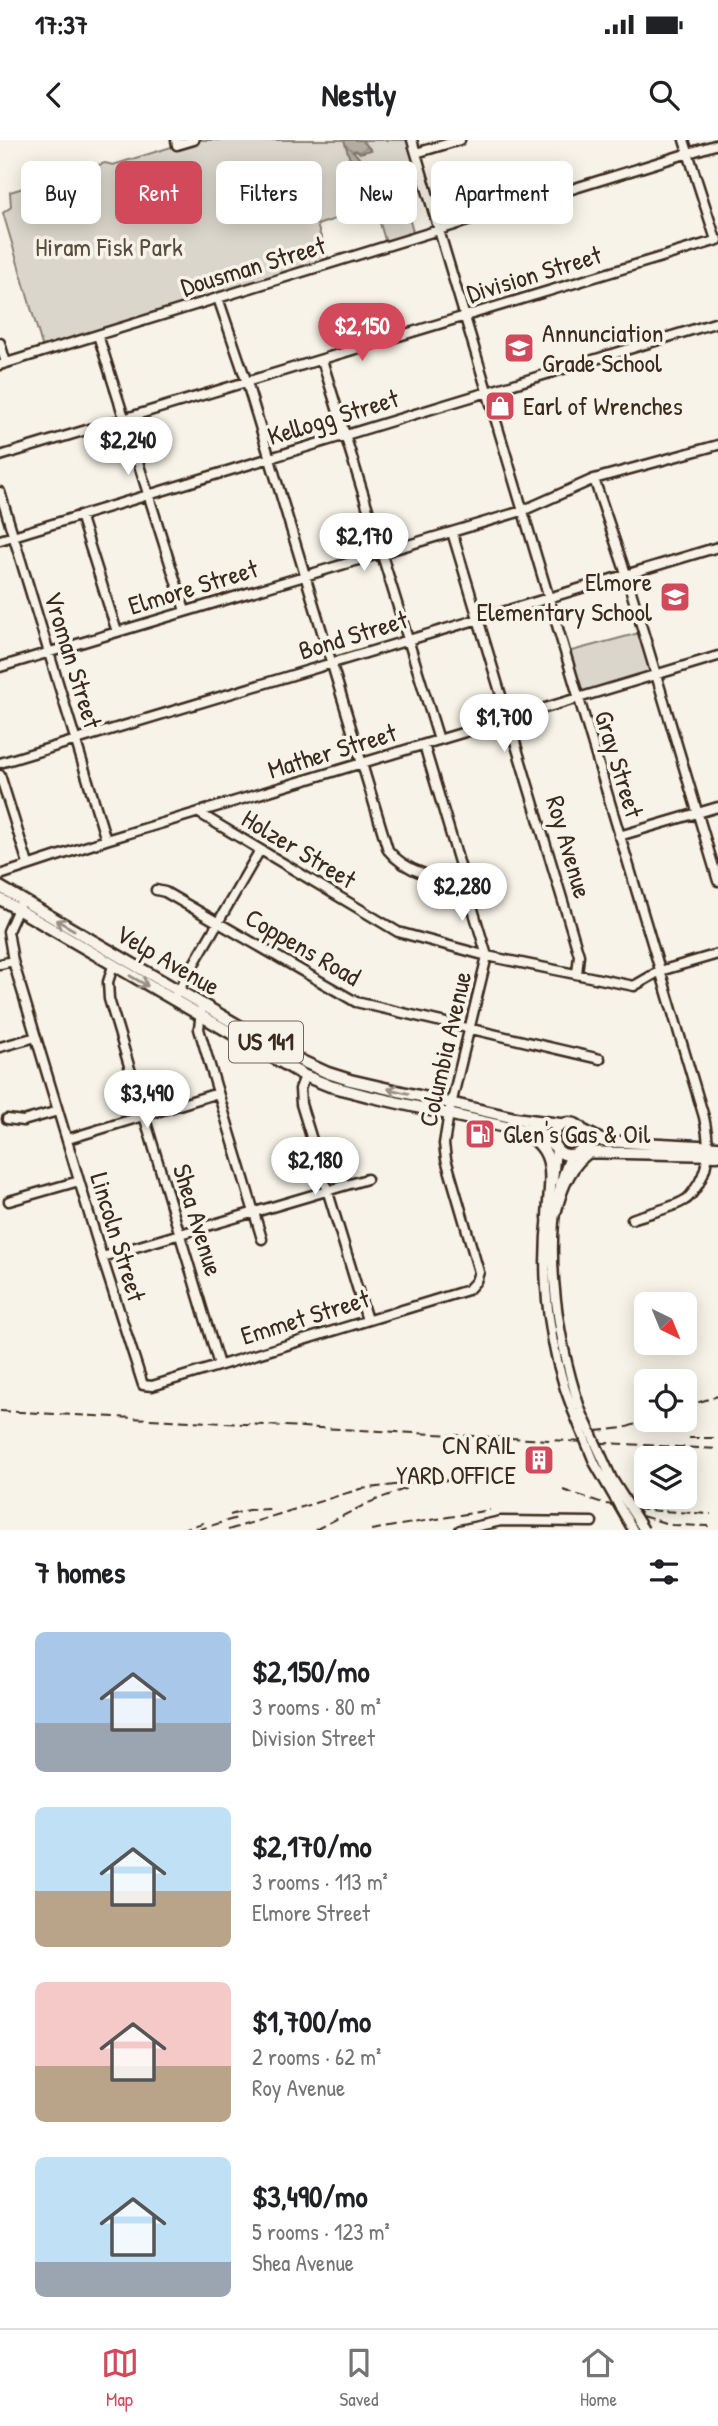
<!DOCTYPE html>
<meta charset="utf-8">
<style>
body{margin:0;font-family:"Patrick Hand",sans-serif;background:#f6f6f6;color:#202124;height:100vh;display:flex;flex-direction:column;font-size:26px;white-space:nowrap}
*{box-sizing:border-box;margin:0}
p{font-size:23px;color:#757577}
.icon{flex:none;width:38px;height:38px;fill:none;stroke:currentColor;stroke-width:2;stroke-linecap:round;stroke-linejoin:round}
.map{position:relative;height:1390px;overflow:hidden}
.sheet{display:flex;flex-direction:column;background:#fff;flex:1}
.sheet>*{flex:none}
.top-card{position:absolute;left:21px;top:21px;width:677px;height:63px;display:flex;gap:14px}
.needle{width:46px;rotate:137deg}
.tools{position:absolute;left:634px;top:1152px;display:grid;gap:14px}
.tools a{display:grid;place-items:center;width:63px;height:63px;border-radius:10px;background:#fff;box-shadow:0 4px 18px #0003;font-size:35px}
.price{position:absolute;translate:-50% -60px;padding:0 16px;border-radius:24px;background:#fff;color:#222;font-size:23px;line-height:46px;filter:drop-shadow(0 2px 4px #0008)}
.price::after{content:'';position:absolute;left:50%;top:42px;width:21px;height:16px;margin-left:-10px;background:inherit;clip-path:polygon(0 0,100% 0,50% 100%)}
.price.active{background:#d1495b;color:#fff}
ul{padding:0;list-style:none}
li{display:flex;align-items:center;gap:21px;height:175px;padding:0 35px}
li span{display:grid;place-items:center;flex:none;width:196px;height:140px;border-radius:10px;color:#555}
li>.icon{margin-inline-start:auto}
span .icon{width:84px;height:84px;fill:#fffc;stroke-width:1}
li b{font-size:30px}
h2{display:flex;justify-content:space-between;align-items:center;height:84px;padding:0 35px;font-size:30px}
.chip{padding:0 24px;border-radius:10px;background:#fff;box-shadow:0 4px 18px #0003;font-size:24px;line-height:63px}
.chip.active{background:#d1495b;color:#fff}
.status{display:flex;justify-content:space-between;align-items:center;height:49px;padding:0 35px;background:#fff;direction:ltr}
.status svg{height:19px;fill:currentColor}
header{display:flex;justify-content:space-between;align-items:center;height:91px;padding:0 35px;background:#fff;font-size:32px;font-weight:700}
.dock{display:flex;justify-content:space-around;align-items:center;height:98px;border-top:2px solid #e0e0e0;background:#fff;font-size:19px;color:#757577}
.dock a{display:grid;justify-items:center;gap:4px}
.dock .active{color:#d1495b}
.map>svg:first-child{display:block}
</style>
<div class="status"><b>17:37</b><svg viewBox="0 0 49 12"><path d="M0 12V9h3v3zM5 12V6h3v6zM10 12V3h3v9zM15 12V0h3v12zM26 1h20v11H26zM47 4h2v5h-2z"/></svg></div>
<header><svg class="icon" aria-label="back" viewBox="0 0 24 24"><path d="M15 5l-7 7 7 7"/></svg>Nestly<svg class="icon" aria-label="search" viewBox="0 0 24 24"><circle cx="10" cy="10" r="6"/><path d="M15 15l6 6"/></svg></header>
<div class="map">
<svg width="718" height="1390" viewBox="0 0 718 1390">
<defs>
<pattern id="water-waves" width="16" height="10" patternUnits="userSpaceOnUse" patternTransform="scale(1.75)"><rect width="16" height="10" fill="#b4aca0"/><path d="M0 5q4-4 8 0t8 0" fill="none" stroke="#948c82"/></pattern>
</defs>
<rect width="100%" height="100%" fill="#f7f3e8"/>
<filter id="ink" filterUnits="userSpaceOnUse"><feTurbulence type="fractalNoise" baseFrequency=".0143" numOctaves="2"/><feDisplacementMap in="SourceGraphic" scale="14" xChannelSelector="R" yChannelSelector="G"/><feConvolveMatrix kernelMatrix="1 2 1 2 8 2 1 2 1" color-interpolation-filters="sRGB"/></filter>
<g filter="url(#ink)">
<path fill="#dbd6cb" stroke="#8b8074" stroke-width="2" d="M194 0H412L418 20 394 28 415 98 387 107 375 66 317 85 330 124 44 212 3 73 11 67 10 52 105 23 113 25Z
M643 492 655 535 577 559 564 513Z"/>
<path fill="url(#water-waves)" stroke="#84786c" stroke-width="2" d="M344 0H362L371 10 360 13 356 10 353 11 372 33 366 39 373 46 368 51 361 45 359 46 347 35 351 23Z"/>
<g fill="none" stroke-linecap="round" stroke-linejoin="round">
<g stroke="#3b2a1e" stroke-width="13">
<path id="minor" d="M176 0 177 5 194 0
M412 0 704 977C709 1001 711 1021 699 1043 695 1049 691 1057 685 1060 670 1069 648 1073 632 1079
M684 0 716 100
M416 13 460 0
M218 158 247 243 388 710C406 733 438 739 465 742
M98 195 185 471
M0 203 6 223
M322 220 439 600
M0 225 718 4
M0 316 718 100
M594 339 624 428 718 741
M0 352 106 700
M80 375 117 492
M452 392 579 815 577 834
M0 400 718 182
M0 527 522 371 594 339 718 305
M0 623 718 407
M0 635 28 724
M199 673 398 792 487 816 634 846 660 831 718 814
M619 696 718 667
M0 735 106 700 718 516
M156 750 165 752 356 862 600 919
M19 766 8 791 13 821 102 1117 143 1245 152 1246 468 1150 476 1141 479 1132 446 1019 444 1004 449 973 487 816 424 605
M0 824 13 821
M113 826 108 842 109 859 219 1225
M173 860 260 710
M201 870 199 889 262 1099
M0 907 36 897
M305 936 300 949 301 964 367 1180
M7 979 23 981 58 971
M68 999 218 953
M571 1015C537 1085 557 1200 581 1271
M553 1041 556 1009
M9 1061 79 1041
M548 1074C540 1138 549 1211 573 1271
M102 1117 367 1039
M460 1390 501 1381 592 1382"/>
</g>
<g stroke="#3b2a1e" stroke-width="15">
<path id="major" d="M0 747 293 917 328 933 350 940 515 978 560 984
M0 759 305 936 330 946 368 956 510 988 538 991 553 1005
M553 999a16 16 0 1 1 32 0a16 16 0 1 1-32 0Z
M584 991 603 1001 718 1007
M520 992C561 1008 549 1042 548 1078
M579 1012 718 1015
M556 1070C561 1049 570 1025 589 1012"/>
</g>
<use href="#minor" stroke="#f7f3e8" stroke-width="8"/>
<use href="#major" stroke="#f7f3e8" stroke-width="10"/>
<path stroke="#3b2a1e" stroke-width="2" stroke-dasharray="10 5" stroke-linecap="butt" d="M684 1267 718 1256
M0 1271 718 1309
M596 1291 624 1288 651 1279
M689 1298H718
M438 1341 491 1336
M563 1350 606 1364 644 1370 711 1374
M230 1375 248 1370 271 1369
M642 1376 672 1385 709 1386
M180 1390 206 1382
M197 1390 240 1377
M228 1390 360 1349 447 1339
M315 1390 368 1363 407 1348
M371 1390 490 1370"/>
<g stroke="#3b2a1e" stroke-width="13" stroke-linecap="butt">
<path id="minor-bridge" d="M573 1271 595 1324 633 1390
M581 1271 612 1339 644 1390"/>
</g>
<use href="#minor-bridge" stroke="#f7f3e8" stroke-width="8"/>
</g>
<defs><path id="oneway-shaft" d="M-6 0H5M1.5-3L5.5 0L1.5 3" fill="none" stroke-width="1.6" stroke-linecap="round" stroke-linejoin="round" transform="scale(1.75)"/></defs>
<g stroke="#998e83">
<use href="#oneway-shaft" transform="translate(65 785) rotate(-151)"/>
<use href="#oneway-shaft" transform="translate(139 841) rotate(30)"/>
<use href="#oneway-shaft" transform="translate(398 951) rotate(-167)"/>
</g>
</g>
<defs>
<g id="school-square" transform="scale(1.575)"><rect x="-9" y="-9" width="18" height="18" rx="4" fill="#d1495b" stroke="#f7f3e8"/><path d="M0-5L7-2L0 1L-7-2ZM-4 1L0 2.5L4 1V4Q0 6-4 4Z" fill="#fff"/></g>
<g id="shop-square" transform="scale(1.575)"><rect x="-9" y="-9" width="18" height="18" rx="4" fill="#d1495b" stroke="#f7f3e8"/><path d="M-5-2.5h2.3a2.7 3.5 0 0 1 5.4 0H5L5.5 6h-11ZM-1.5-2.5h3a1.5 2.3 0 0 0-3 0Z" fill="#fff"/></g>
<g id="fuel-square" transform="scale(1.575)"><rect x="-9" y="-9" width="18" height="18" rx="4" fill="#d1495b" stroke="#f7f3e8"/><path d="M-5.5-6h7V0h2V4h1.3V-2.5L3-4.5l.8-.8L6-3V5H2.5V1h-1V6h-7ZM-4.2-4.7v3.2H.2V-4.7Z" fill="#fff"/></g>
<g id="building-square" transform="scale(1.575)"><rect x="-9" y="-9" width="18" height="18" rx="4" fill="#d1495b" stroke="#f7f3e8"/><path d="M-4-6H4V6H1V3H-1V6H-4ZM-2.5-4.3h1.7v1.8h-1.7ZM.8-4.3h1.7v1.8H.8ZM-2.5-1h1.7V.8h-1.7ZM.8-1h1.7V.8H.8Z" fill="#fff"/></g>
</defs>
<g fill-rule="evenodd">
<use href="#school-square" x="519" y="208"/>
<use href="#shop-square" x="500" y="266"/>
<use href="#school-square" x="675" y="457"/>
<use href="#fuel-square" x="480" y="994"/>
<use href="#building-square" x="539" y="1320"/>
</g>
<g text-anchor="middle" stroke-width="7" stroke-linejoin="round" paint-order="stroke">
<rect fill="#f7f3e8" stroke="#73665b" stroke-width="2" x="229" y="881.5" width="74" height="41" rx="5"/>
<g font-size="24" font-weight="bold" fill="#3b2a1e">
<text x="266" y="910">US 141</text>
</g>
<g font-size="26" fill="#5b4c41" stroke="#f7f3e8">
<text x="109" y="116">Hiram Fisk Park</text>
</g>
<g font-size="26" fill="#3b2a1e" stroke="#f7f3e8">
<text transform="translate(253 126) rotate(-17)" y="9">Dousman Street</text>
<text transform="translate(534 134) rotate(-17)" y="9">Division Street</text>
<text transform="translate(333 277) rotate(-17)" y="9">Kellogg Street</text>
<text transform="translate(193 447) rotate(-17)" y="9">Elmore Street</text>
<text transform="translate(353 495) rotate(-17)" y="9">Bond Street</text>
<text transform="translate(73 520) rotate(73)" y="9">Vroman Street</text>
<text transform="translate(332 611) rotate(-17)" y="9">Mather Street</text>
<text transform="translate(619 624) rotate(73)" y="9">Gray Street</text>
<text transform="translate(569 707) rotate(74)" y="9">Roy Avenue</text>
<text transform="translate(299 709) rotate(31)" y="9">Holzer Street</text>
<text transform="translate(303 807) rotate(30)" y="9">Coppens Road</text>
<text transform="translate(168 820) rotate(30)" y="9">Velp Avenue</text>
<text transform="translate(445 909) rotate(-77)" y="9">Columbia Avenue</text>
<text transform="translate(198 1080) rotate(73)" y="9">Shea Avenue</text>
<text transform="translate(118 1097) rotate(73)" y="9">Lincoln Street</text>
<text transform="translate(305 1177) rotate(-17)" y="9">Emmet Street</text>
</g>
<g font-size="26" fill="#3b2a1e" stroke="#f7f3e8" text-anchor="start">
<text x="542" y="202">Annunciation<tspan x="542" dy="30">Grade School</tspan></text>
<text x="523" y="275">Earl of Wrenches</text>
<text x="652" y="451" text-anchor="end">Elmore<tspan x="652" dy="30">Elementary School</tspan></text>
<text x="503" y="1003">Glen's Gas &amp; Oil</text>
<text x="516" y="1314" text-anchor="end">CN RAIL<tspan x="516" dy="30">YARD OFFICE</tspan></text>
</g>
</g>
</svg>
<div class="tools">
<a><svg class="needle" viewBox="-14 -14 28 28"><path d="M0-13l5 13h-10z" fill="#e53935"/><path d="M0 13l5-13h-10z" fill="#757577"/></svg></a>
<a><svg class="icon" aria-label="locate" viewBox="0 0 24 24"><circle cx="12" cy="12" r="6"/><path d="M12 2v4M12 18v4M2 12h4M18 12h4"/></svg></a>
<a><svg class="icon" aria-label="layers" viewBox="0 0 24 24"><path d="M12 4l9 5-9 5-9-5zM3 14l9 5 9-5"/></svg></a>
</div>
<b class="price active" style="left:362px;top:223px">$2,150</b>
<b class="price" style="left:128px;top:337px">$2,240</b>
<b class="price" style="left:364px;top:433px">$2,170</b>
<b class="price" style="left:504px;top:614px">$1,700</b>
<b class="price" style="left:462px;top:783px">$2,280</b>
<b class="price" style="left:147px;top:990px">$3,490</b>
<b class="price" style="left:315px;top:1057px">$2,180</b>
<div class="top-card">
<a class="chip">Buy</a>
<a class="chip active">Rent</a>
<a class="chip">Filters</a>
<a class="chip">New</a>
<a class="chip">Apartment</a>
</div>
</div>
<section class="sheet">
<h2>7 homes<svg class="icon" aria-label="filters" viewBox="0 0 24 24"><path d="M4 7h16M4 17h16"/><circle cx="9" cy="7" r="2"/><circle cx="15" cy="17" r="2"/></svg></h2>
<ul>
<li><span style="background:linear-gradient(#a9c7e8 65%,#9aa5b1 0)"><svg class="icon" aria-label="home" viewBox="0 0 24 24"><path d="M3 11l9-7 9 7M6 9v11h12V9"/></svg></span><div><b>$2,150/mo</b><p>3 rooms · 80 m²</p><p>Division Street</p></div></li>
<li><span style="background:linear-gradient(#bfe0f5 60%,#b9a48a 0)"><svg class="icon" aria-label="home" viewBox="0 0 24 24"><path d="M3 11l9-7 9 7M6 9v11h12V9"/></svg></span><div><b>$2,170/mo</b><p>3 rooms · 113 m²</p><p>Elmore Street</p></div></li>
<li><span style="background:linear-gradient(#f6c9c9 60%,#b9a48a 0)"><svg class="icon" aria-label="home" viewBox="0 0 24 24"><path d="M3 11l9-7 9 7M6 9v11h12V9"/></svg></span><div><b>$1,700/mo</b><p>2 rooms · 62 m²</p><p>Roy Avenue</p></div></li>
<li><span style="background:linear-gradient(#bfe0f5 75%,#9aa5b1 0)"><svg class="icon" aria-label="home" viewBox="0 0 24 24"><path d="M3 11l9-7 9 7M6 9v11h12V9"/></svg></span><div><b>$3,490/mo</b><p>5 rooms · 123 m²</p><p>Shea Avenue</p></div></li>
</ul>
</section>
<nav class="dock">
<a class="active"><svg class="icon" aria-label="map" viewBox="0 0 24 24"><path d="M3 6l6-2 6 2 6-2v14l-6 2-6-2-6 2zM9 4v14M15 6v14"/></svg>Map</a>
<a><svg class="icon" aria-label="saved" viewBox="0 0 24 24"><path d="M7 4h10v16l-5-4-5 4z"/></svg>Saved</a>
<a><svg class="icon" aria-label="home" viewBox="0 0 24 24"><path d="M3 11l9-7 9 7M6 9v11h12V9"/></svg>Home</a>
</nav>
